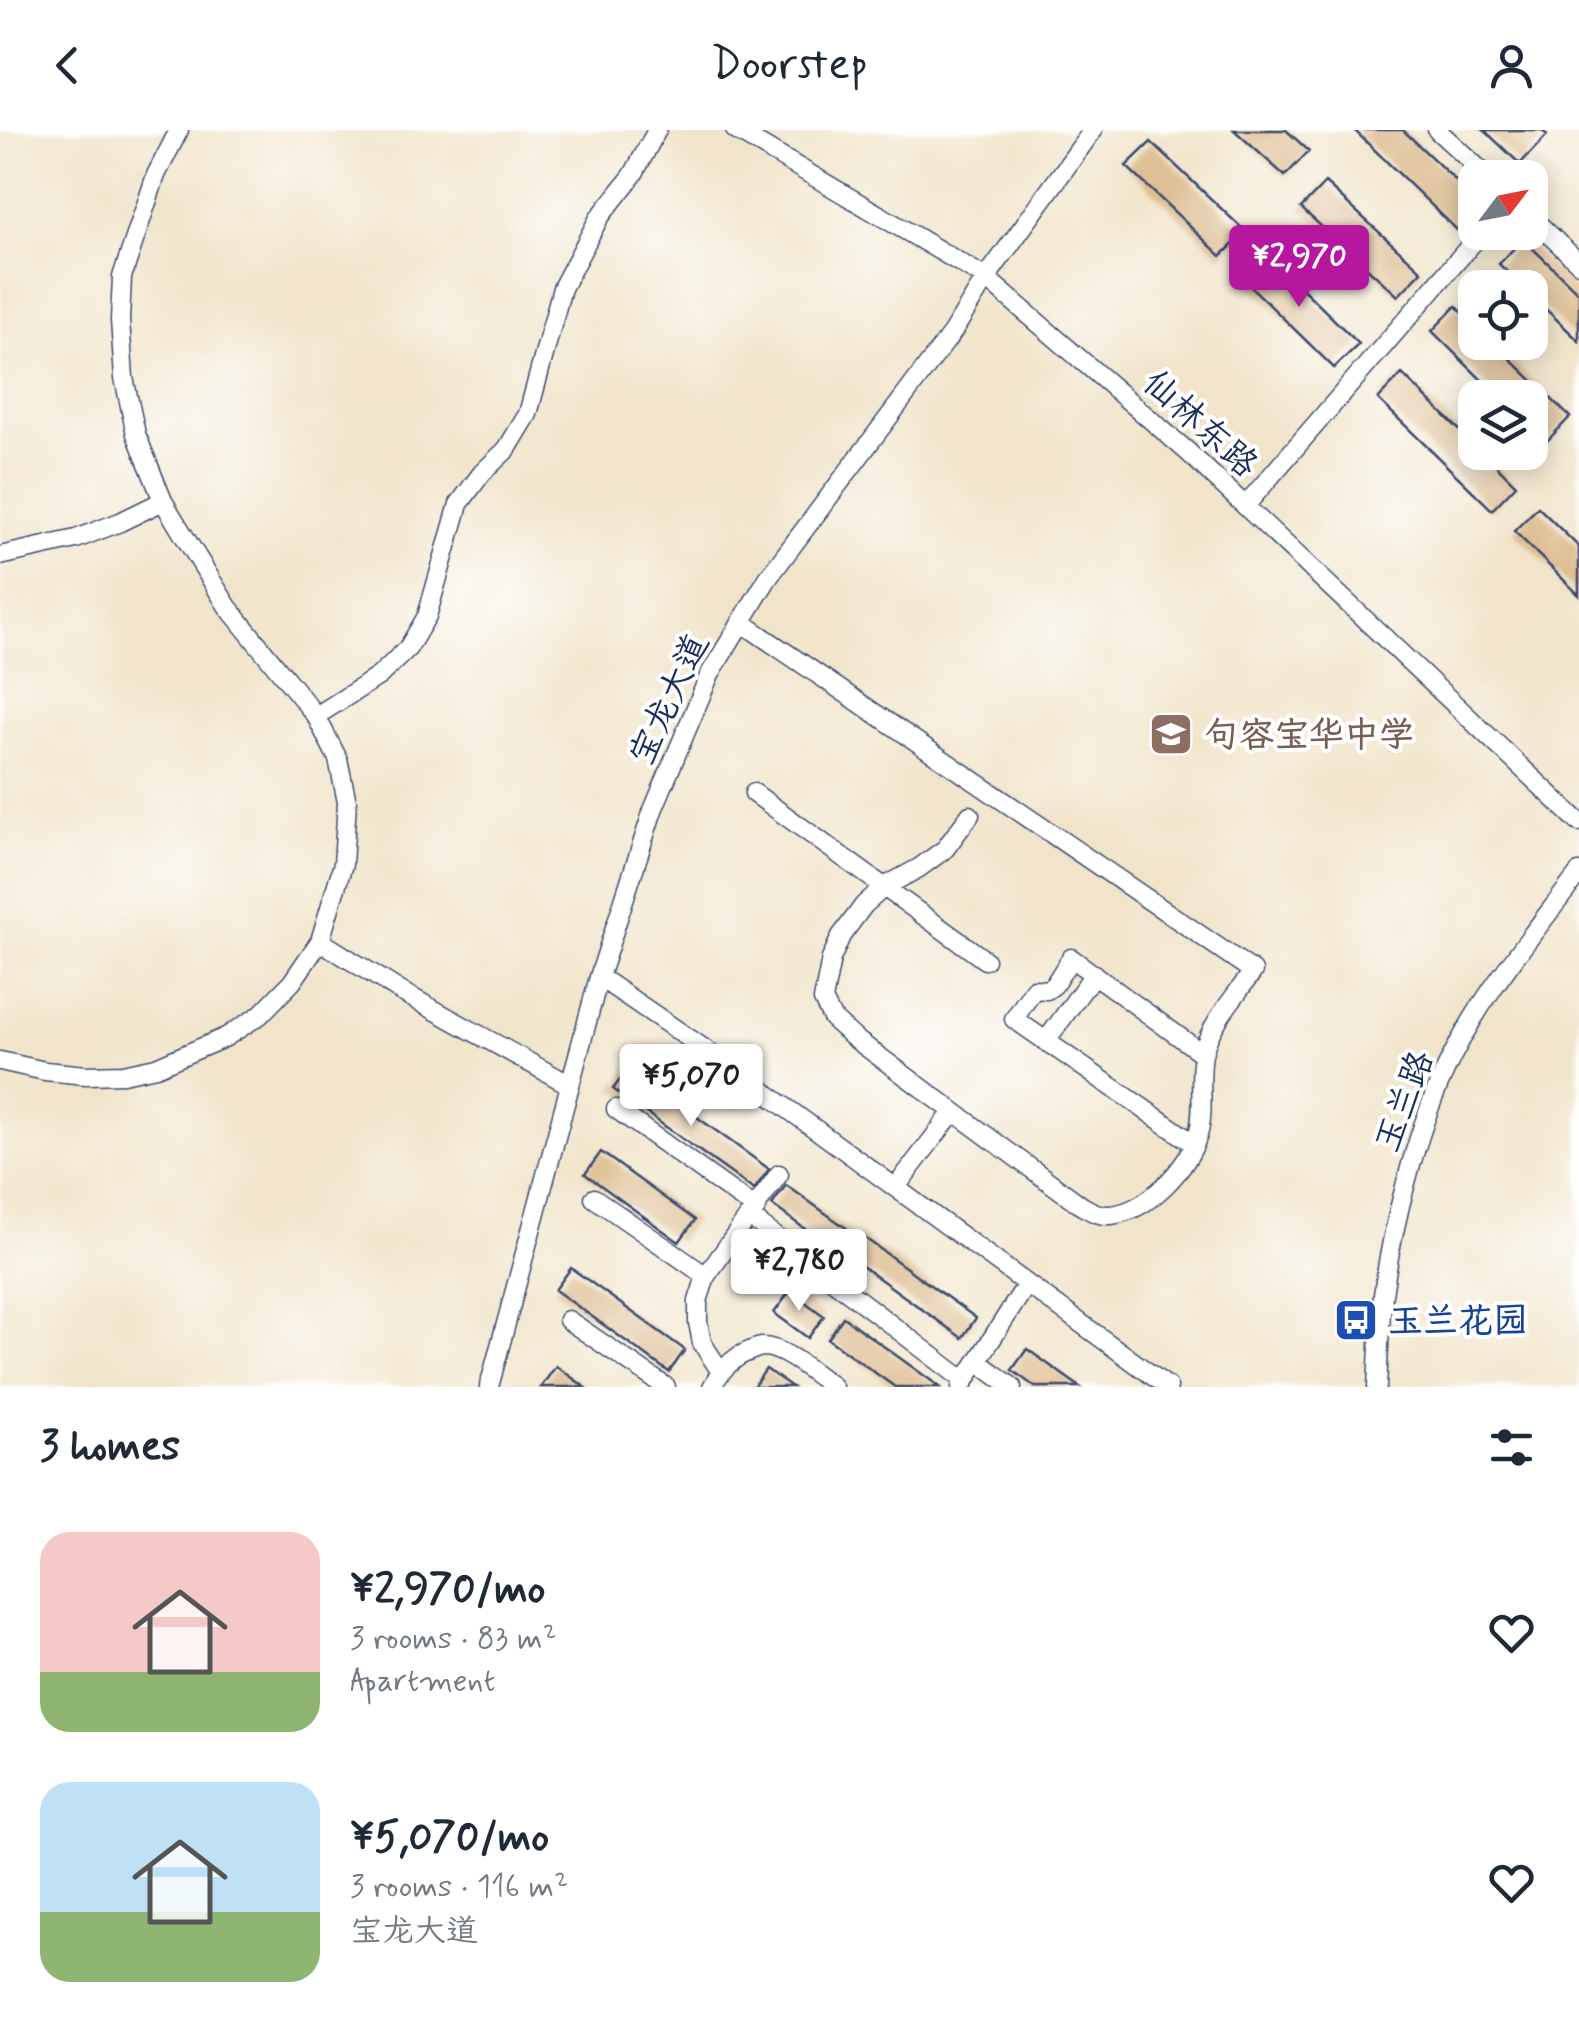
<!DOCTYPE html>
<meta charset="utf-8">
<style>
body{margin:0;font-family:Mynerve,"LXGW WenKai TC",sans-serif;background:#f6f6f7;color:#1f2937;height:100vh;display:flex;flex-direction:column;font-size:38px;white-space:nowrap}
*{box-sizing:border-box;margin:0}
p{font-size:32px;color:#747a83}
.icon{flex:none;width:55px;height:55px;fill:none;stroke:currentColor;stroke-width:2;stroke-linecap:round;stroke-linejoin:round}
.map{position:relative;height:1257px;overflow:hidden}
.details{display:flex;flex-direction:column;background:#fff;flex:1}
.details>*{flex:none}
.needle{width:65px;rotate:58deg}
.controls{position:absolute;left:1458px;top:30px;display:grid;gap:20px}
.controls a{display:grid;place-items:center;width:90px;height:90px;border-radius:20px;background:#fff;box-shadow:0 5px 25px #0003;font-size:50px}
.price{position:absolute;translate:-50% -85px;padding:0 22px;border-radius:10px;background:#fff;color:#222;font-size:32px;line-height:65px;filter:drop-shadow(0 2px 5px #0008)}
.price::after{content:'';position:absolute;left:50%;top:60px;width:30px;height:22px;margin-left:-15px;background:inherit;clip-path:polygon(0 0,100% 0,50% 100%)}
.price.selected{background:#b5179e;color:#fff}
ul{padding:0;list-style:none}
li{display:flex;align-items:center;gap:30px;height:250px;padding:0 40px}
li span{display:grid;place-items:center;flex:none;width:280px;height:200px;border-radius:30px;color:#555}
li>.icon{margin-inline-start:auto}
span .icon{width:120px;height:120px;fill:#fffc;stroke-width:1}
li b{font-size:42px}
h2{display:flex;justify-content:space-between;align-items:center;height:120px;padding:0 40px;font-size:42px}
header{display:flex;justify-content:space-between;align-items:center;height:130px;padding:0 40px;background:#fff;font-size:45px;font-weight:600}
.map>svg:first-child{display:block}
</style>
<header><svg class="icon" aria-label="back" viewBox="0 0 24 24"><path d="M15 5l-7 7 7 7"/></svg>Doorstep<svg class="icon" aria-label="person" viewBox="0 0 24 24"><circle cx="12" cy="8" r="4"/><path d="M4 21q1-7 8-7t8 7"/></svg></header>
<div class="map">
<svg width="1579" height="1257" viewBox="0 0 1579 1257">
<rect width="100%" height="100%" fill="#fff"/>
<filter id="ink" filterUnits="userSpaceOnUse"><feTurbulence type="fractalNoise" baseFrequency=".01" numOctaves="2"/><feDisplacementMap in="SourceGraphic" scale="20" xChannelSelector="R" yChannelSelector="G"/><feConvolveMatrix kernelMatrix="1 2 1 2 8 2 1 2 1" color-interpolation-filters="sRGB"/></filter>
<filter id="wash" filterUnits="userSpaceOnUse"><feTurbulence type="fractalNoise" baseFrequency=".0048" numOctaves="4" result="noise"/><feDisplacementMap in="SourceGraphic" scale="40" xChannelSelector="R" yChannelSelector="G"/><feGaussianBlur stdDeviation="2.25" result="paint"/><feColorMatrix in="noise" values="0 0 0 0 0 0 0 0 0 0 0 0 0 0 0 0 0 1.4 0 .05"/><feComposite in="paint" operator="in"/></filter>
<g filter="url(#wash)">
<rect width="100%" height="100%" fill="#f1e4ca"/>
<g id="blocks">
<path fill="#debd92" d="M1234 0H1286L1309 21 1285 46Z
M1354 0H1403L1475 69V81L1457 100Z
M1484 0H1542L1547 5 1520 34Z
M1151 12 1246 102 1221 126 1126 36Z
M1325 53 1422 141 1398 166 1301 78Z
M1523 109 1579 163V211L1530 164V158H1524L1499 134Z
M1265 122 1359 214 1334 238 1240 146Z
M1456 176 1475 195V212H1493L1570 287 1546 312 1530 296V268H1500L1432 201Z
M1402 244 1475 315V322H1483L1516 355 1492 380 1378 269Z
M1538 377 1579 417V465L1514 401Z
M629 938 769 1039 754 1060 613 959Z
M601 1022 695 1090 679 1112 585 1044Z
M786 1055 849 1100 834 1120 772 1075Z
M862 1106 976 1188 962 1208 848 1126Z
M571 1138 685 1220 669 1242 555 1160Z
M790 1161 824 1186 808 1208 774 1183Z
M843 1187 940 1257H895L828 1209Z
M1027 1219 1080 1257H1035L1012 1240Z
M556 1236 585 1257H541Z
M766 1239 792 1257H753Z"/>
</g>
</g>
<g filter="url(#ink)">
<use href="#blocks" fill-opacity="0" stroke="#3b4a6e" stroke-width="2.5"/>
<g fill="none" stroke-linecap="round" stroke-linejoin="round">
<g stroke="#3b4a6e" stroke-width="21">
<path id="minor" d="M735 0 986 148 1188 322 1579 692
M1437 0 1489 48
M1530 86 1579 133
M1245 376 1482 102
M0 426 76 409 120 392 163 371
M741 492 1253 841C1236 866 1212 891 1204 920 1197 947 1206 977 1198 1005 1187 1039 1148 1081 1111 1085 1099 1086 1091 1081 1082 1076L854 908 832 888 823 870 831 829 841 806 864 775 884 757 919 738 945 719 970 685
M316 586 379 546 408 518 427 486 459 374 482 343 507 319 528 284 562 158 599 88 633 45 657 0
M754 663 985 830
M320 811 400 861 570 955
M599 847 725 933 1168 1257
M1046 911 1094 844
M0 931 45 941 86 945 123 944 156 937 226 907 260 885 292 852 320 811 343 734 347 672 338 629 316 586 228 477 189 414 163 371 136 304 124 248 120 190 122 147 156 45 179 0
M616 979 756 1079
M1193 1013 1014 889 1034 859 1047 860 1054 855 1071 828 1203 924
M896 1057 953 982
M594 1068 706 1146
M750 1087 965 1251
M568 1190 666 1257
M978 1232 1012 1257
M721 1242 702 1213 698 1192V1171L706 1146 779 1044
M489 1257 599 847 653 680 710 544 768 448 952 203 986 148 1093 0
M712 1257C718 1244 727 1234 739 1226 745 1223 755 1218 762 1217 783 1216 816 1245 833 1257
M961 1257 1027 1154
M1377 1257C1379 1224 1379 1191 1384 1158 1393 1093 1416 1005 1443 945 1476 871 1531 807 1579 743"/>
</g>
<use href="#minor" stroke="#fff" stroke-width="18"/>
</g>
</g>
<defs>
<g id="school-square" transform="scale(2.25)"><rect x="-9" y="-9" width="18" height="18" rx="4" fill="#8d6e63" stroke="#fff"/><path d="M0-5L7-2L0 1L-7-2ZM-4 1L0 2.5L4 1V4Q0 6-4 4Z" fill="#fff"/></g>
<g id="bus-square" transform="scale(2.25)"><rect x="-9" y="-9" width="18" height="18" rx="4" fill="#1a4fb4" stroke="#fff"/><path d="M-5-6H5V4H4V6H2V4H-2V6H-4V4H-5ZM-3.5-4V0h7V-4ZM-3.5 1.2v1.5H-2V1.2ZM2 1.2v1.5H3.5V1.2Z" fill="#fff"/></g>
</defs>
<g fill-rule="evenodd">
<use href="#school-square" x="1171" y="604"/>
<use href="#bus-square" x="1356" y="1190"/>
</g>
<g text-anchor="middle" stroke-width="8" stroke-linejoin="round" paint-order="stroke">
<g font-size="35" fill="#1b2f5e" stroke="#fff">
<text transform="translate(1201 293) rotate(42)" y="12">仙林东路</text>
<text transform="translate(668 569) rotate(-65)" y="12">宝龙大道</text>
<text transform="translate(1403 971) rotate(-69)" y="12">玉兰路</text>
</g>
<g font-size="35" font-weight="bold" fill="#785e54" stroke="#fff" text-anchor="start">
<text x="1204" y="616">句容宝华中学</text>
</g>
<g font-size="35" font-weight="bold" fill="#164399" stroke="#fff" text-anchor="start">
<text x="1388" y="1202">玉兰花园</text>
</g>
</g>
</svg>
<div class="controls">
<a><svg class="needle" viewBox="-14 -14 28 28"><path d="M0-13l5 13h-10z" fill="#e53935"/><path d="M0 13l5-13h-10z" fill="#747a83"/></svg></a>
<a><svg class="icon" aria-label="locate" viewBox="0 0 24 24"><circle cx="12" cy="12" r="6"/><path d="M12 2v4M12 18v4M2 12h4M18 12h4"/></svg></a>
<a><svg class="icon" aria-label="layers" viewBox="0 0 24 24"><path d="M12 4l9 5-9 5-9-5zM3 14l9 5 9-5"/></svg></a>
</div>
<b class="price selected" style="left:1299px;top:180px">¥2,970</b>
<b class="price" style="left:691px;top:999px">¥5,070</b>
<b class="price" style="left:799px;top:1184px">¥2,780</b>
</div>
<section class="details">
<h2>3 homes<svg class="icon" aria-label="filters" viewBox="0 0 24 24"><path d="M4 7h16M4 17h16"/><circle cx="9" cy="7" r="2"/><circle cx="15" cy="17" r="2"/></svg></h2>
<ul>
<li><span style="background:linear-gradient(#f6c9c9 70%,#8fb573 0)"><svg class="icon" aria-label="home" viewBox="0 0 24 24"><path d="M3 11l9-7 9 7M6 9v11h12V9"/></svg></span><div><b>¥2,970/mo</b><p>3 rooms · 83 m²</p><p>Apartment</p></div><svg class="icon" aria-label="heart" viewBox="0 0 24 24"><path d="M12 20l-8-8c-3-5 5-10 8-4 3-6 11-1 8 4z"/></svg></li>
<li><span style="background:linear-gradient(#bfe0f5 65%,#8fb573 0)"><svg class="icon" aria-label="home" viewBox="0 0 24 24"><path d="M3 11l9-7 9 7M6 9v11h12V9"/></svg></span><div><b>¥5,070/mo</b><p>3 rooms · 116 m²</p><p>宝龙大道</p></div><svg class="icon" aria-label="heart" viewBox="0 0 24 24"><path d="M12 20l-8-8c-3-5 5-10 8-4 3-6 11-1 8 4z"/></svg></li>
</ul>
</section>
